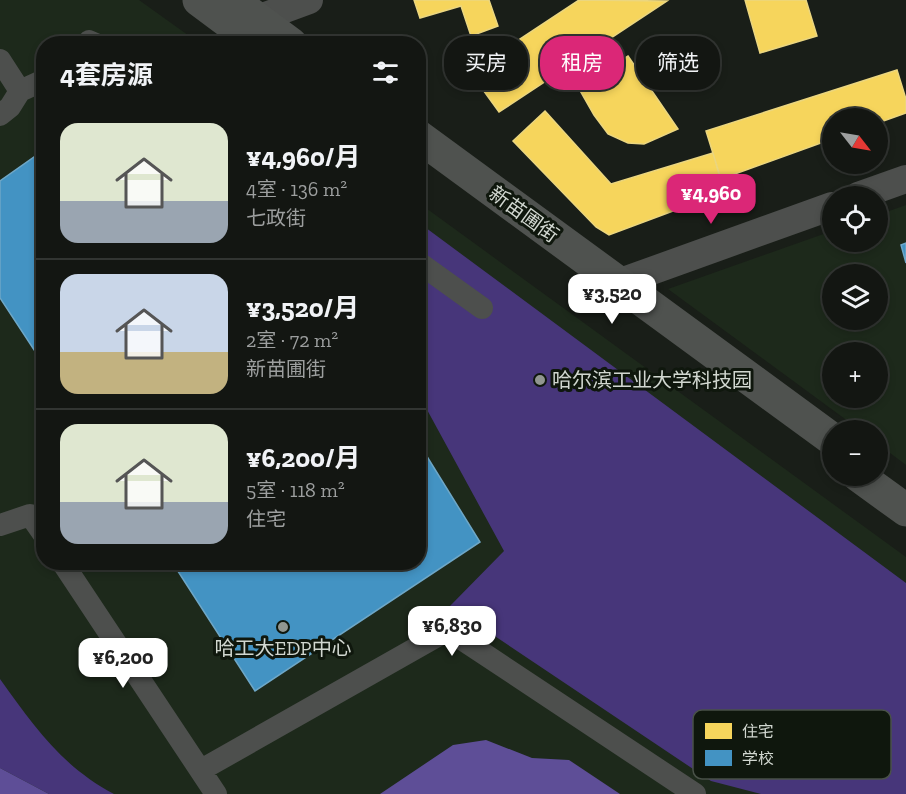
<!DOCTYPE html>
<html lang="zh">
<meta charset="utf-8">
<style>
body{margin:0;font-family:"Zilla Slab","Noto Sans SC",serif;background:#202320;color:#f1f3f6;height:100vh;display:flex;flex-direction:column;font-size:22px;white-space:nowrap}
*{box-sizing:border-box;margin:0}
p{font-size:20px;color:#9d9f9f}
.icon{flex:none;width:33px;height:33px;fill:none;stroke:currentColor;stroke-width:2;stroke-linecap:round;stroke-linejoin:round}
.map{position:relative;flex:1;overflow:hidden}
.side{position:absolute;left:36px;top:36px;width:390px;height:534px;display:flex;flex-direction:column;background:#131612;border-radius:24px;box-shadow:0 3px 9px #0003,0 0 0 2px #323532}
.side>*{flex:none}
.hud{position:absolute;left:444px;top:36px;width:372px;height:54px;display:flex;gap:12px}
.needle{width:39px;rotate:121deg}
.controls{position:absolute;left:822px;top:108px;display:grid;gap:12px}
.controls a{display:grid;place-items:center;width:66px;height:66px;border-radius:50%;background:#131612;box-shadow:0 3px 9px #0003,0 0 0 2px #323532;font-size:30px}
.price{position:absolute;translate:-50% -51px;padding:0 14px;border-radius:12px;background:#fff;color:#222;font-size:20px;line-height:39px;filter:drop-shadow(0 2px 3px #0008)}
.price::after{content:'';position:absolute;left:50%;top:36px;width:18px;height:14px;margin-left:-9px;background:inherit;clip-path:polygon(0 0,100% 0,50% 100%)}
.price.on{background:#db2777;color:#fff}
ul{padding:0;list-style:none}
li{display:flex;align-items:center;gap:18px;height:150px;padding:0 24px}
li+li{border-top:2px solid #323532}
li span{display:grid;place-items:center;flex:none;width:168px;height:120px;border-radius:18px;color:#555}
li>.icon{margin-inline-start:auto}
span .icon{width:72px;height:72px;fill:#fffc;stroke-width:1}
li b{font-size:26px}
h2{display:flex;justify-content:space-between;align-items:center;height:72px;padding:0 24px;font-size:26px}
.pill{padding:0 21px;border-radius:24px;background:#131612;box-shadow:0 3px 9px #0003,0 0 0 2px #323532;font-size:21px;line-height:54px}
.pill.on{background:#db2777;color:#fff}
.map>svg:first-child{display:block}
</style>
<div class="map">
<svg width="906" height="794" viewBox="0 0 906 794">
<rect width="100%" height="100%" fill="#191e18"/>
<path fill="#1d291b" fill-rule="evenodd" d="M0 0H139L199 43 44 44V562H418L419 203 906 557V794H0Z
M906 205V465L878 444V430H860L668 289 832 231V242H878V215ZM832 274H878V320H832ZM832 352H878V398H832Z"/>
<path fill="#47367a" d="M418 222 906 583V794H761L711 781 450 606 504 551 419 395Z
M0 679C34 726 61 766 114 794H49L0 768Z"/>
<path fill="#5e4e97" d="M486 740 532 758 569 760 620 794H380L453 745Z
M0 768 49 794H0Z"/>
<path fill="#f6d55c" stroke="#ebd67f" stroke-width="1.5" d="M414 0H489L498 26 471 36 461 6 420 18Z
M579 0 667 1 499 112 470 72Z
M745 0H806L817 36 760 53Z
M628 56 678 129 644 144 628 143 608 134 594 115 578 87Z
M897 70 906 99V113L878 123V118H832V139L721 179 706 131Z
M545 111 611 184 713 153 724 192 609 235 596 227 513 141Z"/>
<path fill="#4393c3" stroke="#6ea7c7" stroke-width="1.5" d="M44 150V365L0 298V181Z
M906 243V263L901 245Z
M418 442 480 542 255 691 172 562H418Z"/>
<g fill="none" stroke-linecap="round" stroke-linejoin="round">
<path stroke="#4d4f4d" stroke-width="22" d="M87 44 89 41 96 44
M0 60 20 91 10 107 0 115
M20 91 44 80
M418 262 482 308
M0 525 30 515 44 535
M62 562 216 794
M201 770 448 630 695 794"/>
<path stroke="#4d4f4d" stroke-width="28" d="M241 25 309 0
M858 196 906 179
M604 288 832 206"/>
<path stroke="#4f524f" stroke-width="33" d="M199 0 246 35
M232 0 291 44
M418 136 832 439
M859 476 906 510"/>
</g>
<g fill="#919690" stroke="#0f170d" stroke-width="2">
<circle cx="540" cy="380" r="6"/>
<circle cx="283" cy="627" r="6"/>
</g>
<g text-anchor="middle" stroke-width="6" stroke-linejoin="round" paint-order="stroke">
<g font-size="20" fill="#d1d7d0" stroke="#0f170d">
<text transform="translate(524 214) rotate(36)" y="7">新苗圃街</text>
</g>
<g font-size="20" fill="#d1d7d0" stroke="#0f170d" text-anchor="start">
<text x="552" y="387">哈尔滨工业大学科技园</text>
<text x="283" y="655" text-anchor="middle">哈工大EDP中心</text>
</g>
</g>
<rect x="693" y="710" width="198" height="69" rx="9" fill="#0f170d" stroke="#495148" stroke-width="1.5"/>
<rect x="705" y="723" width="27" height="16" fill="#f6d55c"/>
<rect x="705" y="750" width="27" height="16" fill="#4393c3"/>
<g font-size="16" fill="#d1d7d0">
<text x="742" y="737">住宅</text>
<text x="742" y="764">学校</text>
</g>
</svg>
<div class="controls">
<a><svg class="needle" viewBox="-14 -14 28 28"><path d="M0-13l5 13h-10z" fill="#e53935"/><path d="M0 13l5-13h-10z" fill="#9d9f9f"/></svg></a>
<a><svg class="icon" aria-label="locate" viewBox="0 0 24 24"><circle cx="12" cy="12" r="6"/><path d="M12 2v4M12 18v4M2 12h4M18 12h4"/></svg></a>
<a><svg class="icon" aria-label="layers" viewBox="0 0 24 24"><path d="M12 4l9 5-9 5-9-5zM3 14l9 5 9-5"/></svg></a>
<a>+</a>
<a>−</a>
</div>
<b class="price on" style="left:711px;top:225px">¥4,960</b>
<b class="price" style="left:612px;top:325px">¥3,520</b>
<b class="price" style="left:452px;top:657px">¥6,830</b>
<b class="price" style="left:123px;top:689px">¥6,200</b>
<div class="hud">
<a class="pill">买房</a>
<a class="pill on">租房</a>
<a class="pill">筛选</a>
</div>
<section class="side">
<h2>4套房源<svg class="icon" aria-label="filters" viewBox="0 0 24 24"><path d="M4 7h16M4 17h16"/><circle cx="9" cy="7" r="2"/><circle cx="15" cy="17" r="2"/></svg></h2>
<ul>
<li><span style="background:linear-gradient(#dfe7d0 65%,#9aa5b1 0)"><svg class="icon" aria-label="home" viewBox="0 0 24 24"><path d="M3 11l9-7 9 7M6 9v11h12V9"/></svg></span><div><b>¥4,960/月</b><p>4室 · 136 m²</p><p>七政街</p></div></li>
<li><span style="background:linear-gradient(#c9d6e8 65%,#c2b280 0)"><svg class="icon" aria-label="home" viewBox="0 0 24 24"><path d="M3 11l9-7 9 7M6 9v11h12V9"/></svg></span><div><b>¥3,520/月</b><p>2室 · 72 m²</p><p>新苗圃街</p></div></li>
<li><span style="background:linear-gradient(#dfe7d0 65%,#9aa5b1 0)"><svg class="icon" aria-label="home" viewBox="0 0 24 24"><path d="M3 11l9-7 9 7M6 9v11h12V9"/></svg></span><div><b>¥6,200/月</b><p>5室 · 118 m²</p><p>住宅</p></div></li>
</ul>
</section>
</div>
